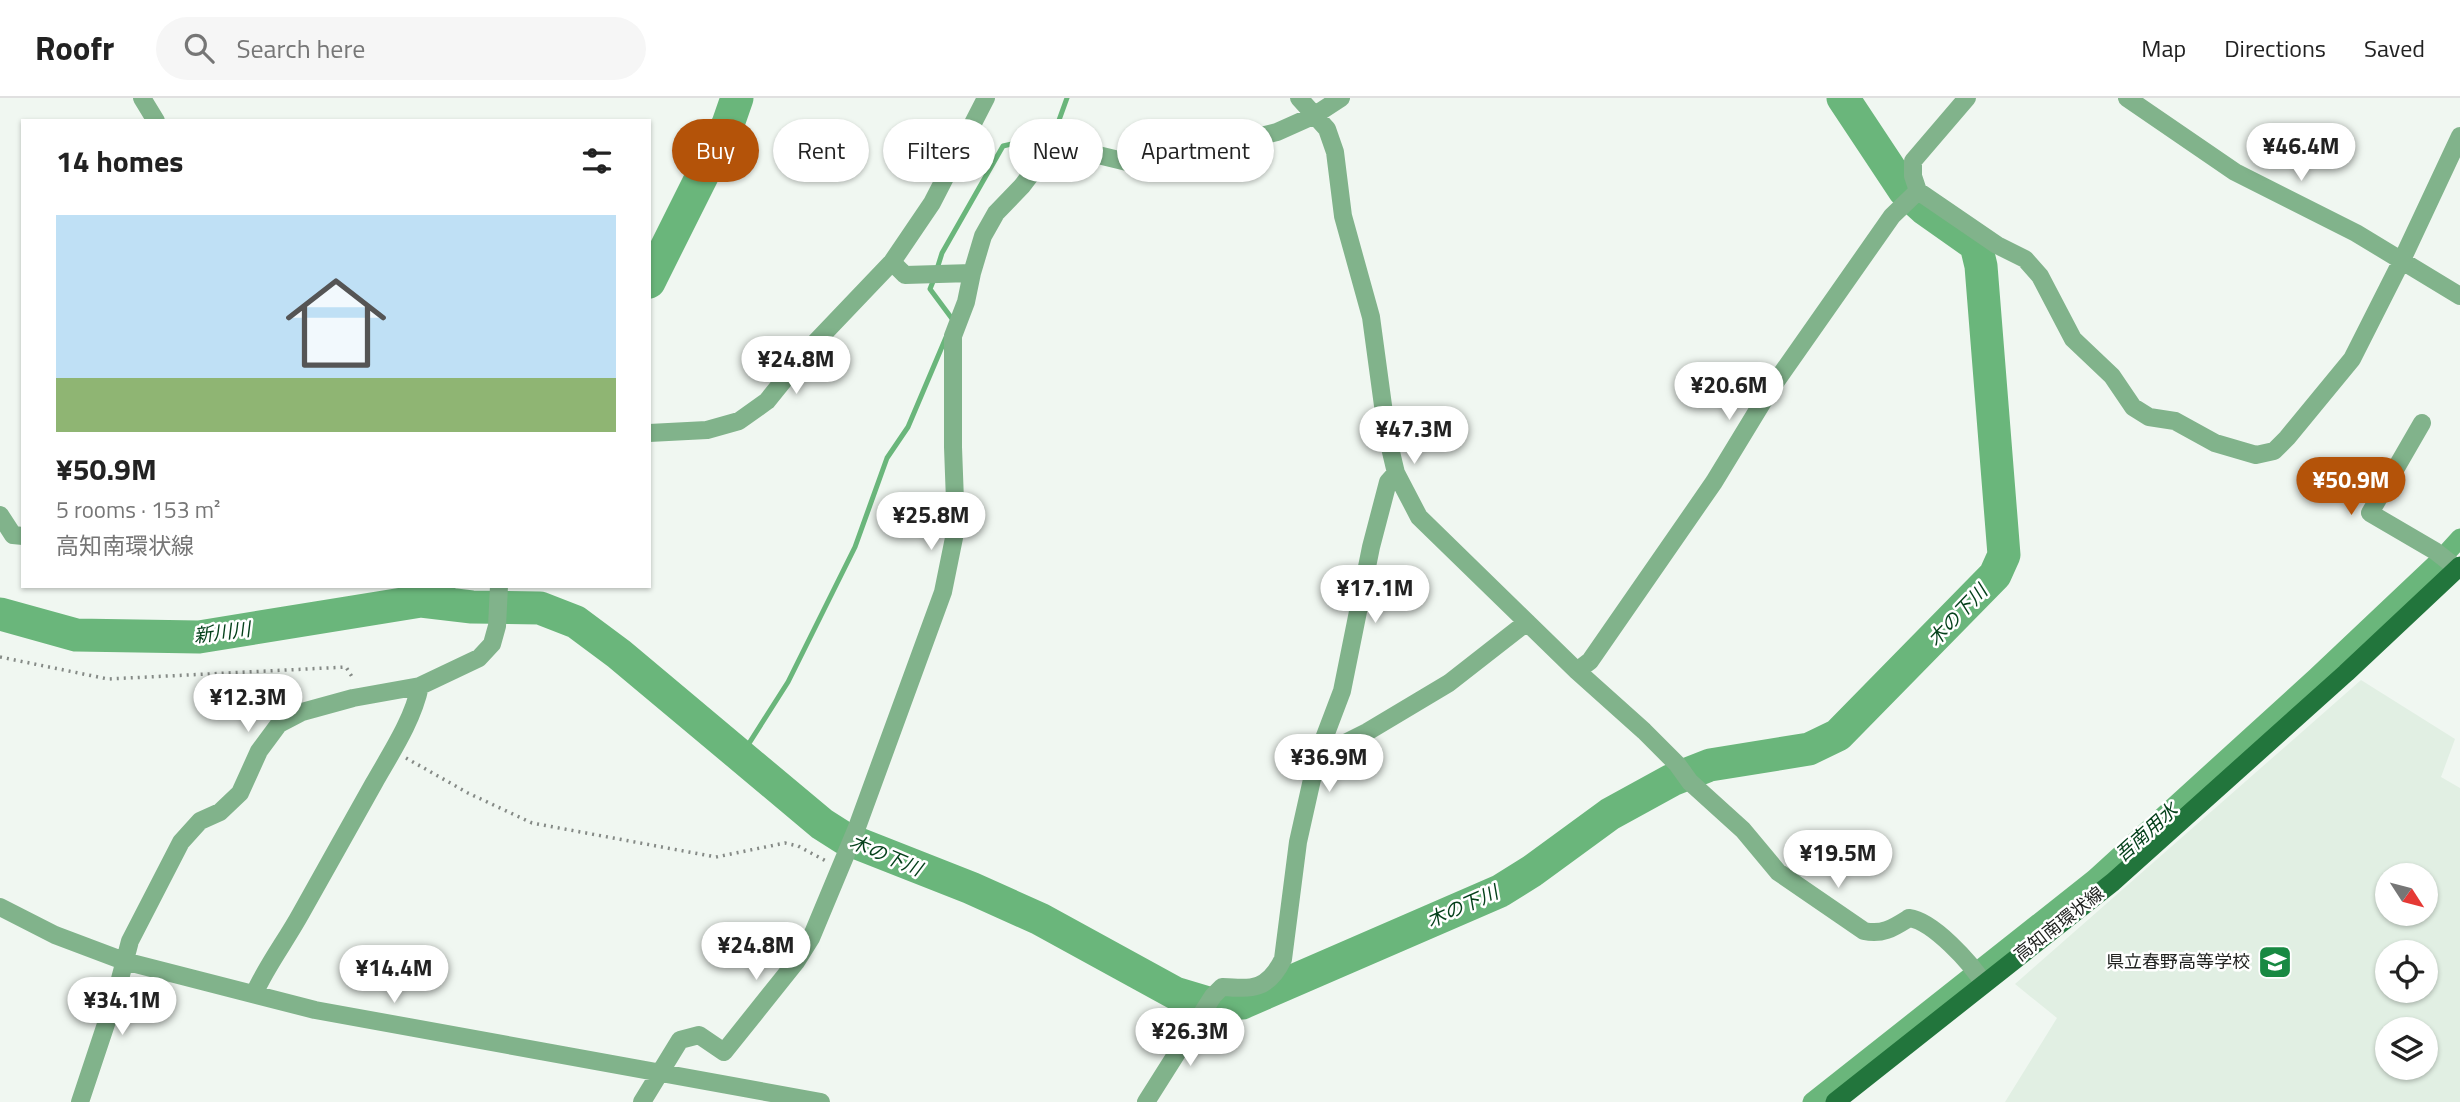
<!DOCTYPE html>
<meta charset="utf-8">
<style>
body{margin:0;font-family:"Titillium Web","Noto Sans JP",sans-serif;background:#f6f6f6;color:#222;height:100vh;display:flex;flex-direction:column;font-size:26px;white-space:nowrap}
*{box-sizing:border-box;margin:0}
p{font-size:23px;color:#767676}
.icon{flex:none;width:38px;height:38px;fill:none;stroke:currentColor;stroke-width:2;stroke-linecap:round;stroke-linejoin:round}
.map{position:relative;flex:1;overflow:hidden}
.panel{position:absolute;left:21px;top:21px;width:630px;height:469px;display:flex;flex-direction:column;background:#fff;border-radius:0px;box-shadow:0 2px 5px #0004}
.panel>*{flex:none}
.banner{position:absolute;left:672px;top:21px;width:665px;height:63px;display:flex;gap:14px}
.needle{width:46px;rotate:126deg}
.buttons{position:absolute;left:2375px;top:765px;display:grid;gap:14px}
.buttons a{display:grid;place-items:center;width:63px;height:63px;border-radius:50%;background:#fff;box-shadow:0 2px 5px #0004;font-size:35px}
.price{position:absolute;translate:-50% -60px;padding:0 16px;border-radius:24px;background:#fff;color:#222;font-size:23px;line-height:46px;filter:drop-shadow(0 2px 4px #0008)}
.price::after{content:'';position:absolute;left:50%;top:42px;width:21px;height:16px;margin-left:-10px;background:inherit;clip-path:polygon(0 0,100% 0,50% 100%)}
.price.selected{background:#b45309;color:#fff}
ul{padding:0;list-style:none}
li{display:grid;align-content:center;gap:14px;height:371px;padding:0 35px}
li span{display:grid;place-items:center;height:217px;border-radius:0px;color:#555}
li>.icon{margin-inline-start:auto}
span .icon{width:126px;height:126px;fill:#fffc;stroke-width:1}
li b{font-size:30px}
h2{display:flex;justify-content:space-between;align-items:center;height:84px;padding:0 35px;font-size:30px}
.tag{padding:0 24px;border-radius:32px;background:#fff;box-shadow:0 2px 5px #0004;font-size:24px;line-height:63px}
.tag.selected{background:#b45309;color:#fff}
header{display:flex;align-items:center;gap:42px;box-sizing:border-box;height:98px;padding:0 35px;background:#fff;border-bottom:2px solid #e0e0e0}
header strong{font-size:33px}
nav{display:flex;gap:38px;margin-inline-start:auto;font-size:24px}
.search{width:490px;height:63px;background:#f6f6f6;display:flex;align-items:center;gap:18px;box-sizing:border-box;padding:0 24px;border-radius:38px;color:#767676;font-size:26px}
.map>svg:first-child{display:block}
</style>
<header>
<strong>Roofr</strong>
<div class="search"><svg class="icon" aria-label="search" viewBox="0 0 24 24"><circle cx="10" cy="10" r="6"/><path d="M15 15l6 6"/></svg>Search here</div>
<nav><a>Map</a><a>Directions</a><a>Saved</a></nav>
</header>
<div class="map">
<svg width="2460" height="1004" viewBox="0 0 2460 1004">
<rect width="100%" height="100%" fill="#f0f7f1"/>
<path fill="#e1efe3" fill-rule="evenodd" d="M2361 582 2455 641 2441 679 2460 690V1004H2005L2057 920 2015 886ZM2387 777H2426V816H2387ZM2387 854H2426V892H2387ZM2387 931H2426V970H2387Z"/>
<g fill="none" stroke-linecap="round" stroke-linejoin="round">
<path stroke="#6ab67b" stroke-width="5" d="M937 171 942 155 1003 48 1054 36 1067 0
M934 181 930 191 953 222
M741 658 788 584 855 449 887 360 908 329 947 237"/>
<path stroke="#6ab67b" stroke-width="19" d="M1812 1004 2094 781 2316 579 2441 461 2460 440"/>
<path stroke="#6ab67b" stroke-width="33" d="M649 184 728 26 737 0
M421 503 472 509 540 510 576 524 619 556 822 726 844 740 971 790 1040 821 1175 895 1215 907 1242 905 1500 793 1532 773 1610 716 1672 682 1710 667 1809 651 1838 637 1995 477 2004 457 1981 168 1976 147 1925 111 1904 92 1843 0
M0 516 76 537 199 539 421 503 439 490"/>
<path stroke="#858a86" stroke-width="3.5" stroke-dasharray="2 5" stroke-linecap="butt" d="M0 559 108 581 346 569 354 582
M406 660 468 695 532 725 716 759 785 745 798 748 826 763"/>
<path stroke="#81b38b" stroke-width="18" d="M142 0 156 23
M1299 0 1327 31 1335 54 1343 118 1371 219 1387 337 1396 375 1419 419 1577 573 1644 633 1677 666 1690 684 1743 732 1778 774 1864 833C1883 837 1893 830 1909 820 1933 823 1971 865 1984 886
M1967 0 1913 63V78L1918 93 1997 147 2025 161 2040 178 2073 241 2112 278 2133 309 2149 319 2175 323 2215 345 2256 357 2274 353 2287 340 2352 261 2401 164 2460 38
M2127 0 2235 74 2356 135 2460 198
M892 164 905 177 972 175
M2422 325 2370 415 2435 453 2458 471
M649 335 707 332 739 323 767 303 809 251 892 164 932 105 986 0
M0 417 13 437 23 438
M1577 573 1590 563 1714 384 1770 292 1892 118 1918 93
M1317 659 1342 593 1371 449 1388 384 1396 375
M0 809 55 837 124 863 315 912 821 1004
M254 896C267 867 285 844 300 817 325 773 349 729 374 685 391 655 413 622 420 588
M80 1004 116 896 130 843 181 744 200 723 220 714 240 695 259 653 279 626 302 614 353 600 420 588 479 560 492 546 497 528 499 488
M642 1004 680 942 699 937 724 954 796 864 811 840 856 732 943 494 956 430 953 349V238L966 204 972 175 983 138 996 115 1022 88 1044 59 1061 48 1127 64 1156 67 1200 53 1277 34 1315 17 1341 0
M1146 1004 1213 898 1222 889C1253 891 1268 892 1283 861L1298 744 1317 659 1367 634 1449 585 1527 524"/>
<path stroke="#22753c" stroke-width="19" d="M1835 1004 2113 784 2346 575 2460 468"/>
</g>
<defs>
<g id="school-square" transform="scale(1.75)"><rect x="-9" y="-9" width="18" height="18" rx="4" fill="#188942" stroke="#fff"/><path d="M0-5L7-2L0 1L-7-2ZM-4 1L0 2.5L4 1V4Q0 6-4 4Z" fill="#fff"/></g>
</defs>
<g fill-rule="evenodd">
<use href="#school-square" x="2275" y="864"/>
</g>
<g text-anchor="middle" stroke-width="5" stroke-linejoin="round" paint-order="stroke">
<g font-size="18" fill="#212321" stroke="#fff">
<text transform="translate(2059 826) rotate(-38)" y="6">高知南環状線</text>
</g>
<g font-size="18" fill="#212321" stroke="#fff" text-anchor="end">
<text x="2250" y="870">県立春野高等学校</text>
</g>
<g font-size="19" font-style="italic" fill="#05411b" stroke="#fff">
<text transform="translate(1957 517) rotate(-46)" y="7">木の下川</text>
<text transform="translate(222 534) rotate(-7)" y="7">新川川</text>
<text transform="translate(2146 734) rotate(-42)" y="7">吾南用水</text>
<text transform="translate(886 757) rotate(23)" y="7">木の下川</text>
<text transform="translate(1462 808) rotate(-24)" y="7">木の下川</text>
</g>
</g>
</svg>
<div class="buttons">
<a><svg class="needle" viewBox="-14 -14 28 28"><path d="M0-13l5 13h-10z" fill="#e53935"/><path d="M0 13l5-13h-10z" fill="#767676"/></svg></a>
<a><svg class="icon" aria-label="locate" viewBox="0 0 24 24"><circle cx="12" cy="12" r="6"/><path d="M12 2v4M12 18v4M2 12h4M18 12h4"/></svg></a>
<a><svg class="icon" aria-label="layers" viewBox="0 0 24 24"><path d="M12 4l9 5-9 5-9-5zM3 14l9 5 9-5"/></svg></a>
</div>
<b class="price" style="left:2301px;top:85px">¥46.4M</b>
<b class="price" style="left:796px;top:298px">¥24.8M</b>
<b class="price" style="left:1729px;top:324px">¥20.6M</b>
<b class="price" style="left:1414px;top:368px">¥47.3M</b>
<b class="price selected" style="left:2351px;top:419px">¥50.9M</b>
<b class="price" style="left:931px;top:454px">¥25.8M</b>
<b class="price" style="left:1375px;top:527px">¥17.1M</b>
<b class="price" style="left:248px;top:636px">¥12.3M</b>
<b class="price" style="left:1329px;top:696px">¥36.9M</b>
<b class="price" style="left:1838px;top:792px">¥19.5M</b>
<b class="price" style="left:756px;top:884px">¥24.8M</b>
<b class="price" style="left:394px;top:907px">¥14.4M</b>
<b class="price" style="left:122px;top:939px">¥34.1M</b>
<b class="price" style="left:1190px;top:970px">¥26.3M</b>
<div class="banner">
<a class="tag selected">Buy</a>
<a class="tag">Rent</a>
<a class="tag">Filters</a>
<a class="tag">New</a>
<a class="tag">Apartment</a>
</div>
<section class="panel">
<h2>14 homes<svg class="icon" aria-label="filters" viewBox="0 0 24 24"><path d="M4 7h16M4 17h16"/><circle cx="9" cy="7" r="2"/><circle cx="15" cy="17" r="2"/></svg></h2>
<ul>
<li><span style="background:linear-gradient(#bfe0f5 75%,#8fb573 0)"><svg class="icon" aria-label="home" viewBox="0 0 24 24"><path d="M3 11l9-7 9 7M6 9v11h12V9"/></svg></span><div><b>¥50.9M</b><p>5 rooms · 153 m²</p><p>高知南環状線</p></div></li>
</ul>
</section>
</div>
